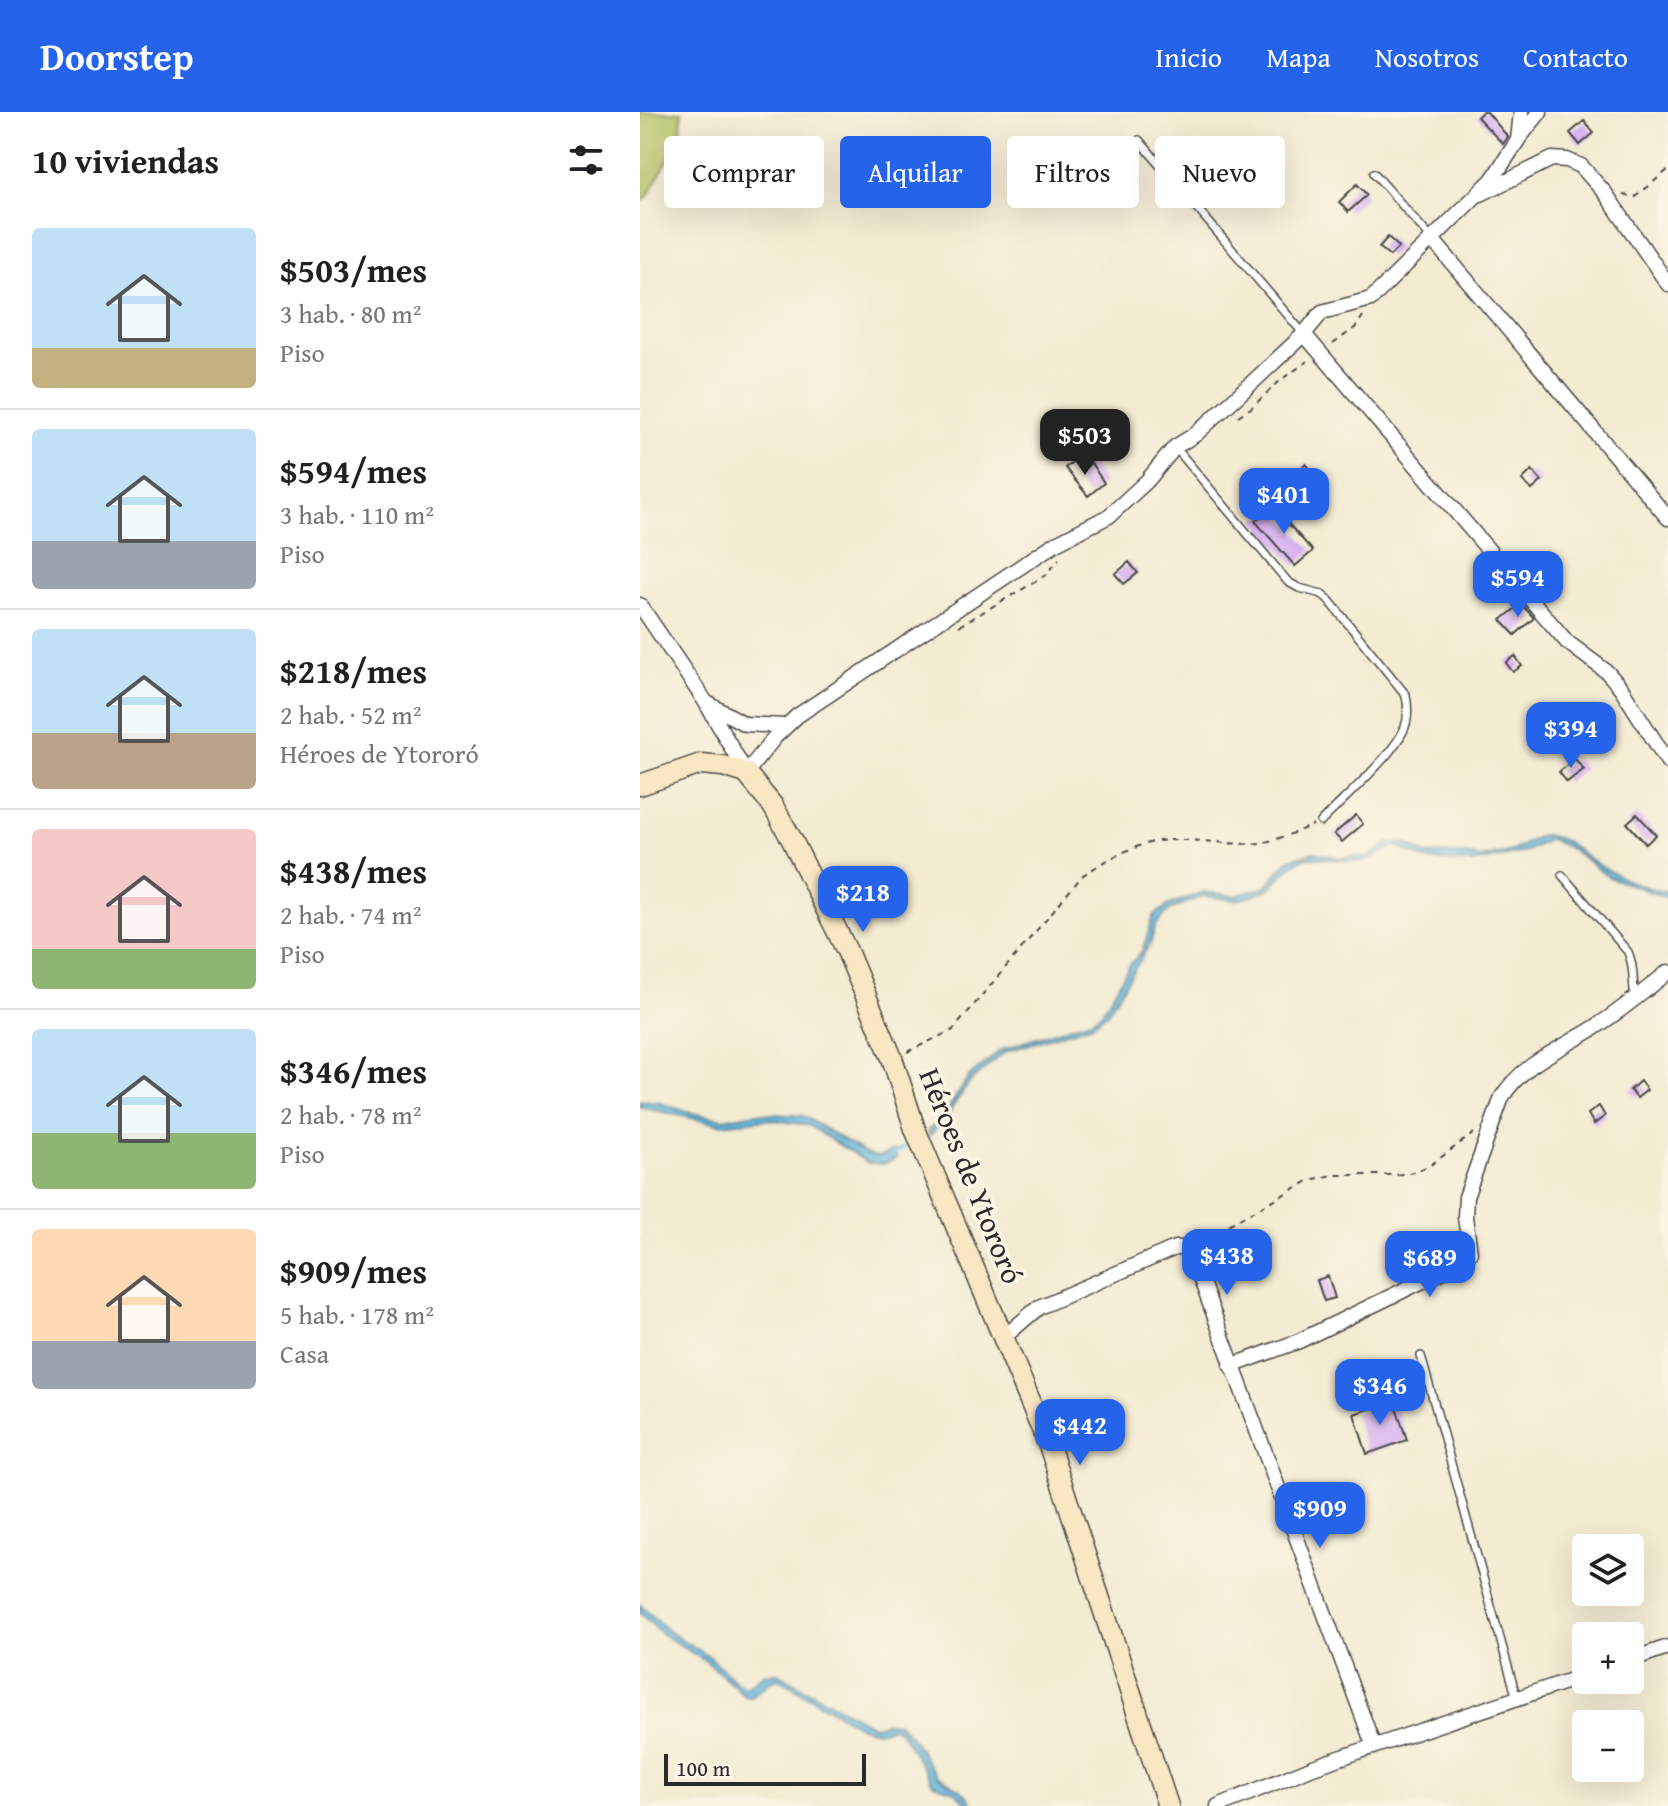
<!DOCTYPE html>
<html lang="es">
<meta charset="utf-8">
<style>
body{margin:0;font-family:"Gentium Book Plus",serif;background:#f2f2f2;color:#202124;height:100vh;display:flex;flex-direction:column;font-size:30px;white-space:nowrap}
*{box-sizing:border-box;margin:0}
p{font-size:26px;color:#757577}
.icon{flex:none;width:44px;height:44px;fill:none;stroke:currentColor;stroke-width:2;stroke-linecap:round;stroke-linejoin:round}
.map{position:relative;flex:1;overflow:hidden}
.details{display:flex;flex-direction:column;background:#fff;width:640px}
.details>*{flex:none}
.banner{position:absolute;left:24px;top:24px;width:760px;height:72px;display:flex;gap:16px}
.fabs{position:absolute;left:932px;top:1422px;display:grid;gap:16px}
.fabs a{display:grid;place-items:center;width:72px;height:72px;border-radius:8px;background:#fff;box-shadow:0 8px 32px #0002;font-size:40px}
.scale{position:absolute;left:24px;bottom:20px;width:202px;box-sizing:border-box;padding-left:8px;border:4px solid #2b2b2b;border-top:0;font-size:22px;line-height:28px;white-space:nowrap;color:#2b2b2b;-webkit-text-stroke:6px #fcf5e5;paint-order:stroke}
.price{position:absolute;translate:-50% -68px;padding:0 18px;border-radius:16px;background:#2563eb;color:#fff;font-size:26px;line-height:52px;filter:drop-shadow(0 2px 4px #0008)}
.price::after{content:'';position:absolute;left:50%;top:48px;width:24px;height:18px;margin-left:-12px;background:inherit;clip-path:polygon(0 0,100% 0,50% 100%)}
.price.on{background:#222;color:#fff}
ul{padding:0;list-style:none}
li{display:flex;align-items:center;gap:24px;height:200px;padding:0 32px}
li+li{border-top:2px solid #e0e0e0}
li span{display:grid;place-items:center;flex:none;width:224px;height:160px;border-radius:8px;color:#555}
li>.icon{margin-inline-start:auto}
span .icon{width:96px;height:96px;fill:#fffc;stroke-width:1}
li b{font-size:34px}
h2{display:flex;justify-content:space-between;align-items:center;height:96px;padding:0 32px;font-size:34px}
.pill{padding:0 28px;border-radius:8px;background:#fff;box-shadow:0 8px 32px #0002;font-size:28px;line-height:72px}
.pill.on{background:#2563eb;color:#fff}
header{display:flex;align-items:center;gap:48px;box-sizing:border-box;height:112px;padding:0 40px;background:#2563eb;color:#fff}
header strong{font-size:38px}
nav{display:flex;gap:44px;margin-inline-start:auto;font-size:28px}
main{display:flex;flex:1;min-height:0}
.map>svg:first-child{display:block}
</style>
<header>
<strong>Doorstep</strong>
<nav><a>Inicio</a><a>Mapa</a><a>Nosotros</a><a>Contacto</a></nav>
</header>
<main>
<section class="details">
<h2>10 viviendas<svg class="icon" aria-label="filters" viewBox="0 0 24 24"><path d="M4 7h16M4 17h16"/><circle cx="9" cy="7" r="2"/><circle cx="15" cy="17" r="2"/></svg></h2>
<ul>
<li><span style="background:linear-gradient(#bfe0f5 75%,#c2b280 0)"><svg class="icon" aria-label="home" viewBox="0 0 24 24"><path d="M3 11l9-7 9 7M6 9v11h12V9"/></svg></span><div><b>$503/mes</b><p>3 hab. · 80 m²</p><p>Piso</p></div></li>
<li><span style="background:linear-gradient(#bfe0f5 70%,#9aa5b1 0)"><svg class="icon" aria-label="home" viewBox="0 0 24 24"><path d="M3 11l9-7 9 7M6 9v11h12V9"/></svg></span><div><b>$594/mes</b><p>3 hab. · 110 m²</p><p>Piso</p></div></li>
<li><span style="background:linear-gradient(#bfe0f5 65%,#b9a48a 0)"><svg class="icon" aria-label="home" viewBox="0 0 24 24"><path d="M3 11l9-7 9 7M6 9v11h12V9"/></svg></span><div><b>$218/mes</b><p>2 hab. · 52 m²</p><p>Héroes de Ytororó</p></div></li>
<li><span style="background:linear-gradient(#f6c9c9 75%,#8fb573 0)"><svg class="icon" aria-label="home" viewBox="0 0 24 24"><path d="M3 11l9-7 9 7M6 9v11h12V9"/></svg></span><div><b>$438/mes</b><p>2 hab. · 74 m²</p><p>Piso</p></div></li>
<li><span style="background:linear-gradient(#bfe0f5 65%,#8fb573 0)"><svg class="icon" aria-label="home" viewBox="0 0 24 24"><path d="M3 11l9-7 9 7M6 9v11h12V9"/></svg></span><div><b>$346/mes</b><p>2 hab. · 78 m²</p><p>Piso</p></div></li>
<li><span style="background:linear-gradient(#ffd9b3 70%,#9aa5b1 0)"><svg class="icon" aria-label="home" viewBox="0 0 24 24"><path d="M3 11l9-7 9 7M6 9v11h12V9"/></svg></span><div><b>$909/mes</b><p>5 hab. · 178 m²</p><p>Casa</p></div></li>
</ul>
</section>
<div class="map">
<svg width="1028" height="1694" viewBox="0 0 1028 1694">
<rect width="100%" height="100%" fill="#fcf5e5"/>
<filter id="ink" filterUnits="userSpaceOnUse"><feTurbulence type="fractalNoise" baseFrequency=".0125" numOctaves="2"/><feDisplacementMap in="SourceGraphic" scale="16" xChannelSelector="R" yChannelSelector="G"/><feConvolveMatrix kernelMatrix="1 2 1 2 8 2 1 2 1" color-interpolation-filters="sRGB"/></filter>
<filter id="wash" filterUnits="userSpaceOnUse"><feTurbulence type="fractalNoise" baseFrequency=".006" numOctaves="4" result="noise"/><feDisplacementMap in="SourceGraphic" scale="32" xChannelSelector="R" yChannelSelector="G"/><feGaussianBlur stdDeviation="1.8" result="paint"/><feColorMatrix in="noise" values="0 0 0 0 0 0 0 0 0 0 0 0 0 0 0 0 0 1.4 0 .05"/><feComposite in="paint" operator="in"/></filter>
<g filter="url(#wash)">
<rect width="100%" height="100%" fill="#f3ebd2"/>
<path fill="#b4c163" stroke="#707647" stroke-width="2" d="M0 0H42L41 25 7 85 0 91Z"/>
<path fill="#62b6de" stroke="#467084" stroke-width="2" d="M901 723C930 725 934 738 957 752 978 765 1003 776 1028 780V786L969 765 931 737 910 727 884 740 832 751 786 748 756 734C744 738 736 747 723 750L667 745 652 753 630 776 613 784 596 788 564 784 529 798 516 813 510 832 467 901 453 912 365 940 331 969 313 994 308 1005 289 1024 288 1019 303 1004 328 966 361 938 453 907 462 900 491 851 502 839 514 804 529 793 563 780 595 784 625 775 650 747 674 740 700 746 715 744 727 746 749 731H765L787 743 819 742 841 746 872 739Z
M0 989 20 991 50 1001 84 1007 115 1001 163 1004 227 1042 239 1045 253 1039 257 1046 244 1052 228 1051 168 1013 128 1007 79 1012 0 995Z
M0 1493 28 1519 71 1546 96 1570 105 1575 124 1562 137 1561 233 1614 249 1610 258 1611 271 1625 296 1664 320 1677 335 1694H328L315 1679 293 1672 260 1619 253 1615 237 1619 221 1615 137 1566C125 1571 119 1581 107 1585L67 1550 22 1522 0 1501Z"/>
<g fill="none" stroke-linecap="round" stroke-linejoin="round">
<path stroke="#62b6de" stroke-width="4" d="M250 1044 273 1030"/>
</g>
<g id="blocks">
<path fill="#d6b0f2" d="M842 0H847L868 25 863 32 837 5Z
M944 9 954 21 940 33 930 21Z
M717 72 727 83 708 100 699 90Z
M748 125 759 135 750 144 739 135Z
M436 347 444 357 451 351 464 371 448 384 425 356Z
M666 352 678 366 659 381 648 368Z
M892 358 902 369 892 378 882 368Z
M632 394 673 439 655 454 615 409Z
M489 450 498 461 484 472 475 462Z
M881 492 894 506 875 523 861 508Z
M875 544 882 554 873 560 866 551Z
M935 647 944 657 927 670 919 660Z
M997 702 1016 723 1006 732 987 711Z
M716 703 723 712 702 730 694 722Z
M1000 969 1007 978 997 986 990 978Z
M959 994 965 1004 954 1012 948 1002Z
M688 1164 695 1186 684 1189 677 1168Z
M754 1289 767 1328 727 1342 714 1302Z"/>
</g>
</g>
<g filter="url(#ink)">
<use href="#blocks" fill-opacity="0" stroke="#494844" stroke-width="2"/>
<g fill="none" stroke-linecap="round" stroke-linejoin="round">
<g stroke="#494844" stroke-width="10">
<path id="lane" d="M499 28 663 221
M734 61 791 126
M535 335 648 470 659 476 682 482 688 487 766 583C768 594 769 604 765 615 755 642 703 687 681 710
M922 763 988 840C995 856 992 869 995 885
M781 1244 877 1587"/>
</g>
<g stroke="#494844" stroke-width="17">
<path id="street" d="M880 25 900 0
M841 82 912 47 927 48 941 54 965 81 1028 172
M791 126 1028 406
M664 222 927 530 967 560 981 576 1028 650
M0 493 65 589 106 661 135 625 157 604 416 431 469 404 507 369 535 335 556 322 616 267 664 222 682 200 731 187 852 68 878 28 881 0
M69 592 105 612 145 614
M364 1225 399 1195 535 1136H546L553 1146 734 1635
M591 1254 659 1229 822 1150 830 1140 825 1105 826 1085 862 985C883 951 921 937 954 916 980 899 1005 879 1028 860
M990 1548 1028 1535
M578 1694 673 1655 946 1563"/>
</g>
<g stroke="#494844" stroke-width="23">
<path id="secondary" d="M0 673 61 652 83 654 106 661 133 694 152 728 207 839 252 946 275 1017 410 1336 528 1694"/>
</g>
<path stroke="#494844" stroke-width="2" stroke-dasharray="6 6" stroke-linecap="butt" d="M983 83 995 85 1028 58
M693 232 716 215 723 204
M598 304 611 296 642 267 668 249
M319 514 405 464 419 447
M267 940 313 918 443 763C470 746 500 728 533 728 562 727 591 734 620 731 637 728 656 720 673 713
M557 1130 670 1068 693 1063H756L775 1060 792 1052 834 1021"/>
<use href="#lane" stroke="#fff" stroke-width="7"/>
<use href="#street" stroke="#fff" stroke-width="14"/>
<use href="#secondary" stroke="#f9e7c3" stroke-width="20"/>
</g>
</g>
<g text-anchor="middle" stroke-width="7" stroke-linejoin="round" paint-order="stroke">
<g font-size="30" fill="#2b2b2b" stroke="#fcf5e5">
<text transform="translate(331 1064) rotate(68)" y="10">Héroes de Ytororó</text>
</g>
</g>
</svg>
<div class="fabs">
<a><svg class="icon" aria-label="layers" viewBox="0 0 24 24"><path d="M12 4l9 5-9 5-9-5zM3 14l9 5 9-5"/></svg></a>
<a>+</a>
<a>−</a>
</div>
<div class="scale">100 m</div>
<b class="price on" style="left:445px;top:365px">$503</b>
<b class="price" style="left:644px;top:424px">$401</b>
<b class="price" style="left:878px;top:507px">$594</b>
<b class="price" style="left:931px;top:658px">$394</b>
<b class="price" style="left:223px;top:822px">$218</b>
<b class="price" style="left:587px;top:1185px">$438</b>
<b class="price" style="left:790px;top:1187px">$689</b>
<b class="price" style="left:740px;top:1315px">$346</b>
<b class="price" style="left:440px;top:1355px">$442</b>
<b class="price" style="left:680px;top:1438px">$909</b>
<div class="banner">
<a class="pill">Comprar</a>
<a class="pill on">Alquilar</a>
<a class="pill">Filtros</a>
<a class="pill">Nuevo</a>
</div>
</div>
</main>
